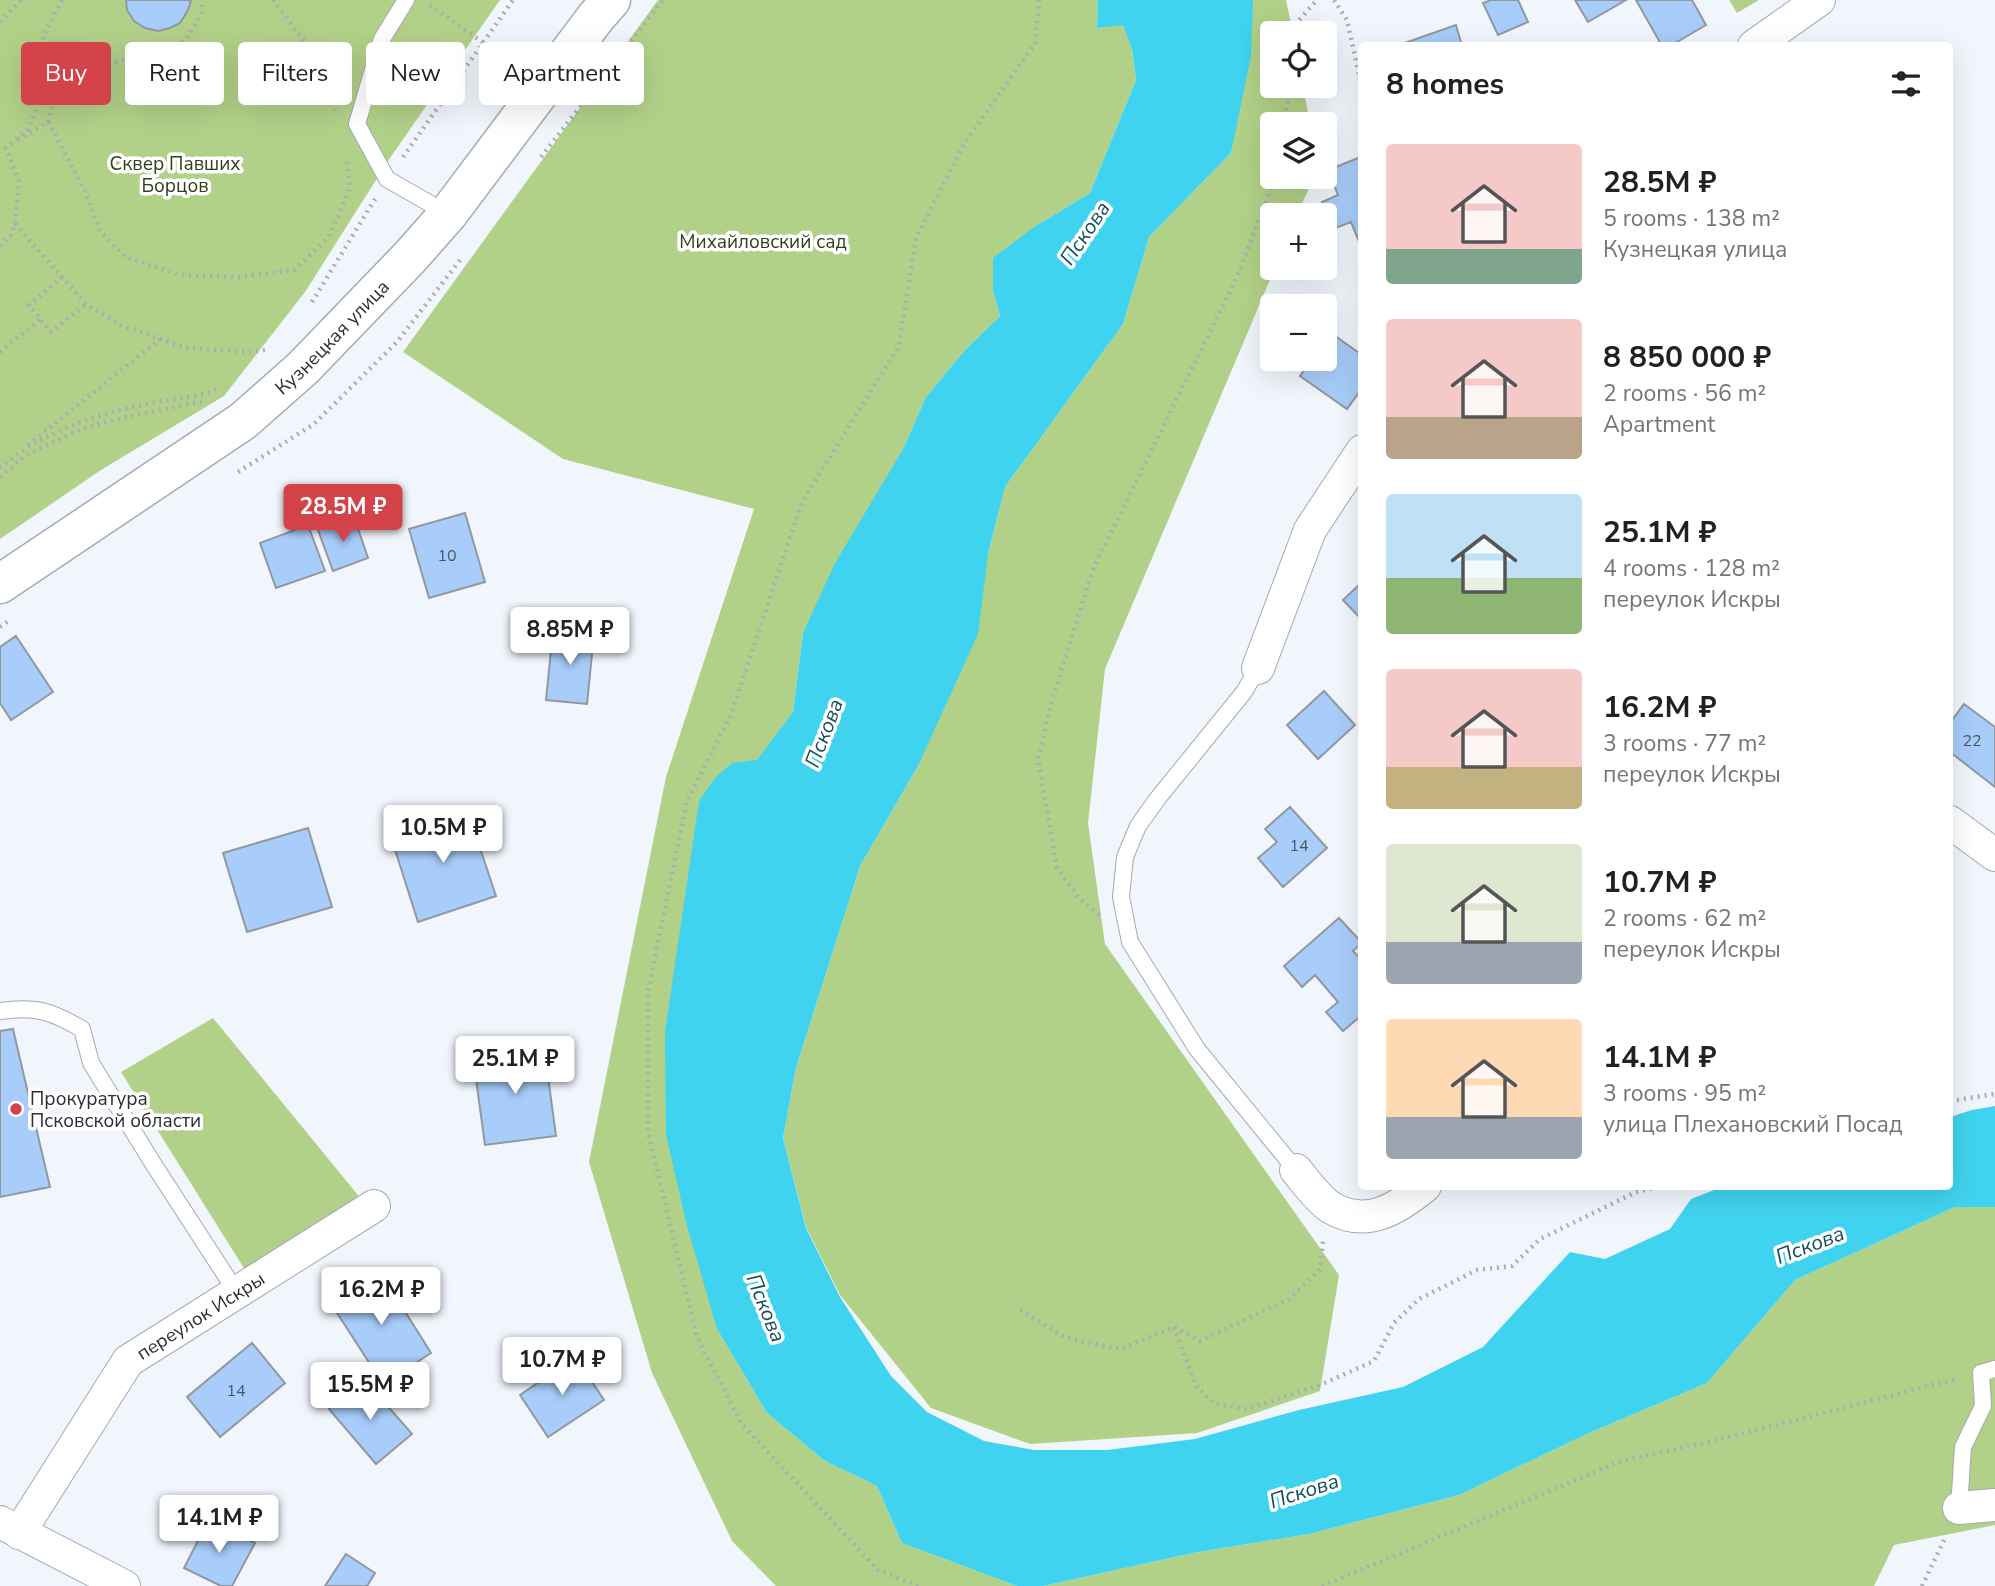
<!DOCTYPE html>
<meta charset="utf-8">
<style>
body{margin:0;font-family:"Nunito Sans",sans-serif;background:#f6f6f6;color:#202124;height:100vh;display:flex;flex-direction:column;font-size:26px;white-space:nowrap}
*{box-sizing:border-box;margin:0}
p{font-size:23px;color:#757577}
.icon{flex:none;width:38px;height:38px;fill:none;stroke:currentColor;stroke-width:2;stroke-linecap:round;stroke-linejoin:round}
.map{position:relative;flex:1;overflow:hidden}
.side{position:absolute;left:1358px;top:42px;width:595px;height:1148px;display:flex;flex-direction:column;background:#fff;border-radius:7px;box-shadow:0 7px 28px #0002}
.side>*{flex:none}
.hud{position:absolute;left:21px;top:42px;width:665px;height:63px;display:flex;gap:14px}
.tools{position:absolute;left:1260px;top:21px;display:grid;gap:14px}
.tools a{display:grid;place-items:center;width:77px;height:77px;border-radius:7px;background:#fff;box-shadow:0 7px 28px #0002;font-size:35px}
.price{position:absolute;translate:-50% -60px;padding:0 16px;border-radius:7px;background:#fff;color:#222;font-size:23px;line-height:46px;filter:drop-shadow(0 2px 4px #0008)}
.price::after{content:'';position:absolute;left:50%;top:42px;width:21px;height:16px;margin-left:-10px;background:inherit;clip-path:polygon(0 0,100% 0,50% 100%)}
.price.selected{background:#d34349;color:#fff}
ul{padding:0;list-style:none}
li{display:flex;align-items:center;gap:21px;height:175px;padding:0 28px}
li span{display:grid;place-items:center;flex:none;width:196px;height:140px;border-radius:7px;color:#555}
li>.icon{margin-inline-start:auto}
span .icon{width:84px;height:84px;fill:#fffc;stroke-width:1}
li b{font-size:30px}
h2{display:flex;justify-content:space-between;align-items:center;height:84px;padding:0 28px;font-size:30px}
.tag{padding:0 24px;border-radius:7px;background:#fff;box-shadow:0 7px 28px #0002;font-size:24px;line-height:63px}
.tag.selected{background:#d34349;color:#fff}
.map>svg:first-child{display:block}
</style>
<div class="map">
<svg width="1995" height="1586" viewBox="0 0 1995 1586">
<rect width="100%" height="100%" fill="#f1f6fd"/>
<path fill="#b1d188" d="M0 0H500L390 158 305 292 224 396 101 470 0 539Z
M658 0H1098L1097 28 1123 24 1132 49 1136 80 1090 193 1034 227 993 291 1000 316 965 350 926 397 903 449 873 501 803 633 793 712 757 761 732 764 717 1329 767 1413 825 1461 877 1486 902 1543 1017 1586H776L732 1541 652 1373 589 1162 666 777 754 509 563 459 403 352Z
M1253 0H1286L1293 33H1272V86H1303L1310 124H1272V177H1314L1297 215H1272V268H1275L1105 669 1088 823 1105 944 1339 1275 1320 1391 1197 1433 1030 1444 931 1408 840 1295 806 1227 783 1138 796 1068 860 866 918 766 988 554 1005 487 1123 324 1149 237 1231 153Z
M1729 0H1759L1737 13Z
M213 1018 375 1216 257 1289 121 1072Z
M1955 1207H1995V1525L1894 1545 1874 1586H1043L1193 1553 1309 1534 1459 1495 1589 1433 1707 1383 1795 1280Z"/>
<path fill="#40d3ef" d="M1098 0H1253L1251 56 1231 153 1149 237 1123 324 1005 487 988 554 978 634 918 766 860 866 796 1068 783 1138 806 1228 840 1297 891 1376 927 1412 984 1441 1034 1450H1107L1195 1439 1299 1410 1403 1387 1483 1347 1570 1252 1605 1259 1670 1229 1691 1199 1722 1187 1950 1186V1117L1972 1110 1995 1106V1207H1955L1795 1280 1707 1383 1589 1433 1459 1495 1309 1534 1193 1553 1043 1586H1017L902 1543 877 1486 825 1461 767 1413 717 1329 687 1226 666 1135 665 1032 699 801 716 777 732 763 757 760 793 712 803 633 834 565 903 449 926 397 965 350 1000 316 993 291V258L1034 227 1090 193 1136 80 1132 49 1123 25 1097 28Z"/>
<path fill="#a8cdfa" stroke="#9298a0" stroke-width="2" d="M126 0H191L188 10 180 23 170 28 158 31 145 28 134 21 127 10Z
M1491 0H1518L1528 22 1498 35 1483 3Z
M1575 0H1626L1588 22Z
M1636 0H1692L1706 25 1670 46H1662Z
M1456 25 1462 46H1396Z
M1358 158 1362 166 1360 244 1351 222 1333 229 1322 202 1338 195 1328 170Z
M1331 333 1362 355V388L1347 409 1300 376 1312 359H1325V341Z
M465 513 485 582 429 598 409 529Z
M354 517 368 558 333 571 318 530Z
M308 525 325 571 276 588 260 543Z
M1362 582V620L1343 600Z
M553 630 594 634 587 704 546 700Z
M16 636 53 692 11 720 0 703V647Z
M1324 691 1355 725 1318 759 1287 725Z
M1964 704 1995 727V787L1950 752V723Z
M1290 807 1327 848 1283 887 1258 858 1277 842 1265 829Z
M467 809 496 896 418 922 390 834Z
M308 828 332 907 247 932 223 853Z
M1339 918 1362 943 1353 951 1362 960V1015L1343 1031 1326 1012 1338 1002 1315 975 1302 987 1284 966Z
M13 1029 50 1187 0 1197V1031Z
M544 1047 556 1136 485 1145 473 1057Z
M379 1270 431 1353 383 1384 330 1302Z
M252 1343 285 1383 220 1437 187 1397Z
M576 1357 604 1400 548 1437 520 1395Z
M364 1379 412 1434 376 1464 329 1409Z
M209 1519 255 1543 232 1586H221L184 1568Z
M346 1554 375 1573 367 1586H325Z"/>
<g fill="none" stroke-linecap="round" stroke-linejoin="round">
<g stroke="#a3aab2" stroke-width="18">
<path id="service" d="M406 0 382 39 357 124 387 179 448 214
M1258 668 1244 692 1158 798 1138 826 1125 857 1121 897 1130 942 1197 1049 1296 1170
M0 1011C36 1006 51 1011 82 1029L91 1063 154 1165 237 1293
M1959 1508 1963 1447 1983 1406 1981 1373 1995 1369"/>
</g>
<g stroke="#a3aab2" stroke-width="34">
<g id="minor">
<path d="M1754 46 1819 0"/>
<path d="M1258 668 1310 530 1362 451"/>
<path d="M1950 822 1995 855"/>
<path d="M1296 1170C1306 1182 1317 1198 1330 1207 1366 1229 1397 1209 1425 1186"/>
<path d="M1959 1508 1995 1505"/>
<path d="M0 1522 124 1586"/>
<path id="s1" d="M19 1533 128 1361 374 1206"/>
</g>
</g>
<g stroke="#a3aab2" stroke-width="41">
<g id="tertiary">
<path id="s2" d="M0 584 243 421 303 368 410 257 448 214 596 17 611 0"/>
</g>
</g>
<path stroke="#a9adb3" stroke-width="4.5" stroke-dasharray="2 5" stroke-linecap="butt" d="M273 0 311 50 335 110
M1334 0 1347 20 1362 88
M430 5 484 43
M0 22 21 0
M1296 33 1298 21 1317 0
M48 122 85 191 100 231 125 257 181 275 239 277 294 270 328 238 350 188 347 162
M1283 124 1291 86
M18 140 48 122 58 88 110 64 184 42 201 15 203 0
M403 157 513 0
M541 157 663 0
M15 224 86 304 121 325 185 348 250 352 266 350
M0 246 11 235 15 224 19 181 6 148 28 129 53 68 43 36 62 0
M62 277 29 305 51 332 86 304
M312 302 375 199
M0 352 40 319
M28 445 160 339
M0 468C41 433 95 414 147 404 171 399 196 397 220 389
M238 472 314 424 397 342 460 260
M0 477 26 455 81 429 122 418 203 401
M0 627 11 619
M1099 915 1078 897 1057 868 1038 759 1053 696 1094 567 1236 279 1270 192 1273 177
M1950 1101 1995 1094
M1020 1310 1066 1338 1120 1349 1174 1327 1200 1341 1289 1299 1320 1270 1323 1241
M1174 1327 1196 1386 1215 1404 1247 1409 1320 1385 1374 1361 1394 1323 1419 1299 1477 1270 1512 1266 1540 1239 1636 1192 1662 1186
M918 1586 878 1570 741 1423 697 1337 648 1132V991L687 801 730 717 802 502 899 346 916 238 964 144 1035 43 1039 0
M1322 1586 1621 1461 1709 1442 1956 1379
M1922 1586 1946 1536"/>
<use href="#service" stroke="#fff" stroke-width="16"/>
<use href="#minor" stroke="#fff" stroke-width="32"/>
<use href="#tertiary" stroke="#fff" stroke-width="38"/>
</g>
<circle fill="#d34349" stroke="#fff" stroke-width="2.5" cx="16" cy="1109" r="7"/>
<g text-anchor="middle" stroke-width="7" stroke-linejoin="round" paint-order="stroke">
<g font-size="16" fill="#4b5664">
<text x="447" y="561">10</text>
<text x="1972" y="746">22</text>
<text x="1299" y="851">14</text>
<text x="236" y="1396">14</text>
</g>
<g font-size="19" fill="#303f19" stroke="#fff">
<text x="175" y="170">Сквер Павших<tspan x="175" dy="22">Борцов</tspan></text>
<text x="763" y="248">Михайловский сад</text>
</g>
<g font-size="19" fill="#2c2e32" stroke="#fff">
<text dy="7" stroke="none"><textPath href="#s2" startOffset="415">Кузнецкая улица</textPath></text>
<text dy="7" stroke="none"><textPath href="#s1" startOffset="289">переулок Искры</textPath></text>
</g>
<g font-size="19" fill="#2c2e32" stroke="#fff" text-anchor="start">
<text x="30" y="1105">Прокуратура<tspan x="30" dy="22">Псковской области</tspan></text>
</g>
<g font-size="21" font-style="italic" fill="#13505b" stroke="#fff">
<text transform="translate(1085 233) rotate(-56)" y="7">Пскова</text>
<text transform="translate(824 733) rotate(-69)" y="7">Пскова</text>
<text transform="translate(1810 1245) rotate(-21)" y="7">Пскова</text>
<text transform="translate(766 1308) rotate(68)" y="7">Пскова</text>
<text transform="translate(1304 1491) rotate(-18)" y="7">Пскова</text>
</g>
</g>
</svg>
<div class="tools">
<a><svg class="icon" aria-label="locate" viewBox="0 0 24 24"><circle cx="12" cy="12" r="6"/><path d="M12 2v4M12 18v4M2 12h4M18 12h4"/></svg></a>
<a><svg class="icon" aria-label="layers" viewBox="0 0 24 24"><path d="M12 4l9 5-9 5-9-5zM3 14l9 5 9-5"/></svg></a>
<a>+</a>
<a>−</a>
</div>
<b class="price selected" style="left:343px;top:544px">28.5M ₽</b>
<b class="price" style="left:570px;top:667px">8.85M ₽</b>
<b class="price" style="left:443px;top:865px">10.5M ₽</b>
<b class="price" style="left:515px;top:1096px">25.1M ₽</b>
<b class="price" style="left:381px;top:1327px">16.2M ₽</b>
<b class="price" style="left:562px;top:1397px">10.7M ₽</b>
<b class="price" style="left:370px;top:1422px">15.5M ₽</b>
<b class="price" style="left:219px;top:1555px">14.1M ₽</b>
<div class="hud">
<a class="tag selected">Buy</a>
<a class="tag">Rent</a>
<a class="tag">Filters</a>
<a class="tag">New</a>
<a class="tag">Apartment</a>
</div>
<section class="side">
<h2>8 homes<svg class="icon" aria-label="filters" viewBox="0 0 24 24"><path d="M4 7h16M4 17h16"/><circle cx="9" cy="7" r="2"/><circle cx="15" cy="17" r="2"/></svg></h2>
<ul>
<li><span style="background:linear-gradient(#f6c9c9 75%,#7fa58c 0)"><svg class="icon" aria-label="home" viewBox="0 0 24 24"><path d="M3 11l9-7 9 7M6 9v11h12V9"/></svg></span><div><b>28.5M ₽</b><p>5 rooms · 138 m²</p><p>Кузнецкая улица</p></div></li>
<li><span style="background:linear-gradient(#f6c9c9 70%,#b9a48a 0)"><svg class="icon" aria-label="home" viewBox="0 0 24 24"><path d="M3 11l9-7 9 7M6 9v11h12V9"/></svg></span><div><b>8 850 000 ₽</b><p>2 rooms · 56 m²</p><p>Apartment</p></div></li>
<li><span style="background:linear-gradient(#bfe0f5 60%,#8fb573 0)"><svg class="icon" aria-label="home" viewBox="0 0 24 24"><path d="M3 11l9-7 9 7M6 9v11h12V9"/></svg></span><div><b>25.1M ₽</b><p>4 rooms · 128 m²</p><p>переулок Искры</p></div></li>
<li><span style="background:linear-gradient(#f6c9c9 70%,#c2b280 0)"><svg class="icon" aria-label="home" viewBox="0 0 24 24"><path d="M3 11l9-7 9 7M6 9v11h12V9"/></svg></span><div><b>16.2M ₽</b><p>3 rooms · 77 m²</p><p>переулок Искры</p></div></li>
<li><span style="background:linear-gradient(#dfe7d0 70%,#9aa5b1 0)"><svg class="icon" aria-label="home" viewBox="0 0 24 24"><path d="M3 11l9-7 9 7M6 9v11h12V9"/></svg></span><div><b>10.7M ₽</b><p>2 rooms · 62 m²</p><p>переулок Искры</p></div></li>
<li><span style="background:linear-gradient(#ffd9b3 70%,#9aa5b1 0)"><svg class="icon" aria-label="home" viewBox="0 0 24 24"><path d="M3 11l9-7 9 7M6 9v11h12V9"/></svg></span><div><b>14.1M ₽</b><p>3 rooms · 95 m²</p><p>улица Плехановский Посад</p></div></li>
</ul>
</section>
</div>
